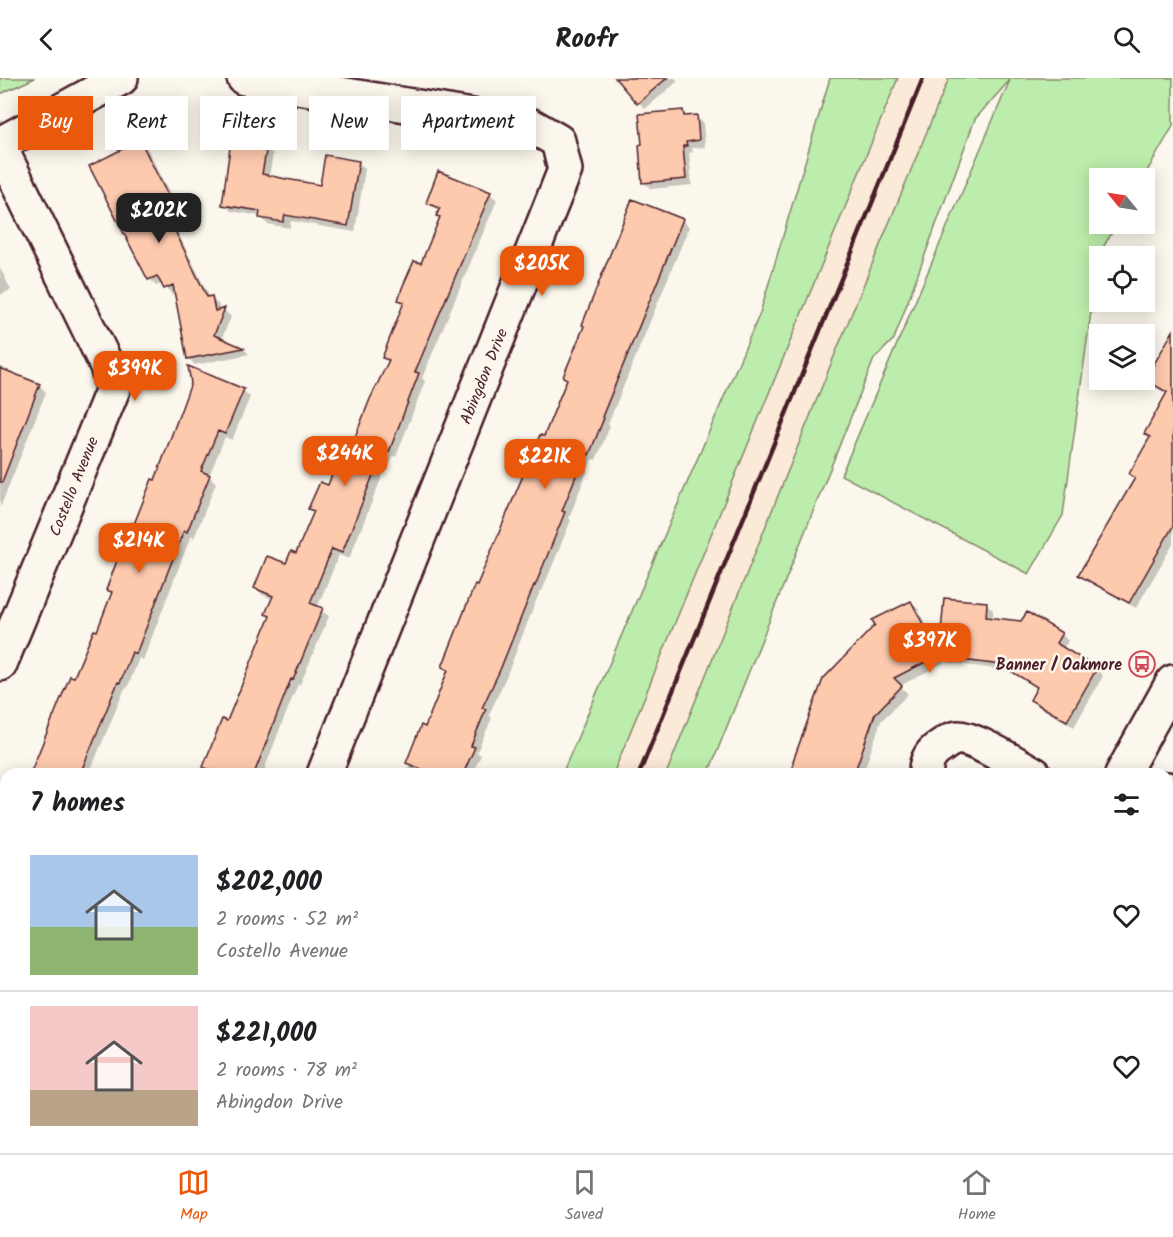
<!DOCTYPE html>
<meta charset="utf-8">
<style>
body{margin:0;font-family:Kalam,sans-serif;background:#f2f2f2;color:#202124;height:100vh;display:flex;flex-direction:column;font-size:22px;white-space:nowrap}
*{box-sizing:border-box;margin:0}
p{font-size:20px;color:#757577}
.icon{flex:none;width:33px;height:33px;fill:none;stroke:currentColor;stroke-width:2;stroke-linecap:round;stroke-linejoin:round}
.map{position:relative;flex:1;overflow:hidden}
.panel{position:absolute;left:0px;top:690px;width:1173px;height:386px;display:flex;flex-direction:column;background:#fff;border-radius:18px 18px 0 0;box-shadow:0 3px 15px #0003}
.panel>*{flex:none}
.top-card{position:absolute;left:18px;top:18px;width:600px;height:54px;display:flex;gap:12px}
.needle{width:39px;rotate:300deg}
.fabs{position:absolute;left:1089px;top:90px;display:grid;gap:12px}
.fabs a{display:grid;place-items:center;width:66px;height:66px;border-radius:0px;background:#fff;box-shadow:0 3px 15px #0003;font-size:30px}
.price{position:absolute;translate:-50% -51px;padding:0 14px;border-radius:12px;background:#ea580c;color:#fff;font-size:20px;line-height:39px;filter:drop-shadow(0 2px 3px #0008)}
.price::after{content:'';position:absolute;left:50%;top:36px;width:18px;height:14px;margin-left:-9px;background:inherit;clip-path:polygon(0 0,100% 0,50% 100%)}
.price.current{background:#222;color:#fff}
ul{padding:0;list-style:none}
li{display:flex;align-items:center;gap:18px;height:150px;padding:0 30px}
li+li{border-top:2px solid #e0e0e0}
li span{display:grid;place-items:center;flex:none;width:168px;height:120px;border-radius:0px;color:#555}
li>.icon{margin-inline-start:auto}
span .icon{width:72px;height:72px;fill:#fffc;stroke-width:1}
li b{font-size:26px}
h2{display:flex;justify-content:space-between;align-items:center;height:72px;padding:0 30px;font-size:26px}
.chip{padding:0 21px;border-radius:0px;background:#fff;box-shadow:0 3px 15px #0003;font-size:21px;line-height:54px}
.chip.current{background:#ea580c;color:#fff}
header{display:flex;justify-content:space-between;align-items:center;height:78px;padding:0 30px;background:#fff;font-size:27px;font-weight:700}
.tab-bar{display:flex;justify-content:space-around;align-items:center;height:84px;border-top:2px solid #e0e0e0;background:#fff;font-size:16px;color:#757577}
.tab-bar a{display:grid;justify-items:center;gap:3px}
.tab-bar .current{color:#ea580c}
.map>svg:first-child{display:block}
</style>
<header><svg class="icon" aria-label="back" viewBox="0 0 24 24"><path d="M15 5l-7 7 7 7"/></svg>Roofr<svg class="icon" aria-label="search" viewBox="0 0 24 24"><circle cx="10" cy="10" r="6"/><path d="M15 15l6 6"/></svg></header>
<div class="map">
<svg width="1173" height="1075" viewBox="0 0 1173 1075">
<rect width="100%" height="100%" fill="#fbf7ec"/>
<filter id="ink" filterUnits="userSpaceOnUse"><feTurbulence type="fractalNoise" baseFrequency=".0167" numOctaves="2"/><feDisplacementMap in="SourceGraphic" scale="12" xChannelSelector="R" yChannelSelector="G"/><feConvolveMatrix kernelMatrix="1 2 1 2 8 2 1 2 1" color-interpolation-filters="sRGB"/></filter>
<g filter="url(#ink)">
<path fill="#fcead9" d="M899 0H949L835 276 666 696H613Z
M0 1004 6 1005V1070H197L202 1075H0Z
M459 1070H515L513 1075H457Z"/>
<path fill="#bdedac" stroke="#84866c" stroke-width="1.5" d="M0 0H35L0 16Z
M830 0H898L613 696H562L760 235Z
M949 0H1173V48L1143 100H1100V146H1117L1099 176 1063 437 1029 496 841 397 1010 2 975 41 894 261 874 281 708 696H666L835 276Z
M413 1070H459L457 1075H411Z
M515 1070H558L556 1075H513Z
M935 1070H1087L1086 1075H932Z"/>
<path fill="#0003" d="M617 0H675L678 3 645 31Z
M682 34 688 39 696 38 703 45 705 69 692 70 693 74 689 75 692 107 651 111 644 104Z
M140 63 147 70 176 129 167 133 210 220 218 226 220 233 224 232 231 239 221 262 244 271 249 276 195 287 188 280 176 215 172 217 163 205 156 208 150 201Z
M266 69 273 76 269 99 321 108 358 84 365 91 355 154 291 143 290 150 267 146 260 138 231 133 224 126Z
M490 116 497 122 422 300 425 303 396 379 393 378 388 392 385 391 349 481 339 477 317 530 329 538 300 607 298 606 279 653 265 690 267 692 265 696H208L209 693 204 689 228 645 271 539 267 535 273 521 263 517 256 510 286 487 297 477 314 435 310 431 341 399 389 285 384 280 405 227 400 221 421 187 441 140 438 138 440 133 428 124Z
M682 142 689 149 608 346 610 348 596 382 592 381 569 440 571 442 542 513H540L506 599 489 637 492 640 477 674 481 677 472 696H406L449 594 443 589 459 549 540 359 544 360 568 302 565 299Z
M0 190 11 212 0 217Z
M1173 255V466L1136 530 1087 503 1080 496 1136 401 1151 361 1145 356 1167 316 1154 308 1147 301Z
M0 296 39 307 46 314 0 430Z
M243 312 250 319 232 362 225 359 209 398 216 405 194 460 191 458 143 582 139 580 127 611 125 610 89 696H31L98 555 113 517 107 511 134 448 156 404Z
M911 524 918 531 940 576 986 525 993 532V541L1022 545 1027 536 1062 556 1068 563 1063 571 1096 591 1103 598 1074 649 1039 629 1032 622 1038 610 1009 593 945 584 900 608 908 616 881 643 863 696H794L877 548Z
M6 775V908L0 906V804L5 792 1 788Z
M1167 801 1173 802V1075H1160V1070H1167Z
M0 1057 6 1059V1070H28L33 1075H0Z
M228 1070H329L323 1075H234Z
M730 1070H818L814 1075H726Z"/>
<path fill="#fecaae" stroke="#4a1f2b" stroke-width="1.5" d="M615 0H667L637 26Z
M683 32 684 38 697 37 699 62 686 64 687 68H683L686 101 642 105 639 67 642 66 639 36Z
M140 62 170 122 162 126 207 219 212 218 215 233 225 230 214 257 244 270 187 281 173 207 164 211 157 198 148 202 89 88Z
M231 62 267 68 262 96 286 101 320 107 325 77 359 83 348 148 285 137 283 144 259 140 260 133 222 127Z
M438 93 491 114 415 294 419 295 389 374 386 372 381 386 378 385 342 475 332 471 310 525 323 530 293 602 291 601 254 696H219L203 689 222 641 227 643 270 538 265 536 273 518 254 510 267 478 286 485 291 473 296 475 314 433 308 431 320 404 328 407 333 394 340 397 370 321 389 282 382 280 404 224 398 222 402 210 414 183 421 185 440 139 436 138 440 130 426 125Z
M632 121 683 141 602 339 604 340 589 377 585 375 562 433 565 434 535 508 534 507 500 592 482 630 486 631 471 668 475 669 463 696H434L406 685 421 647 425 649 448 592 442 589 475 506 477 507 540 357 544 358 567 301 563 299 584 248 582 247Z
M1173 253V448L1129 525 1078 497 1135 400 1129 396 1150 359 1144 356 1167 314 1145 302Z
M188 288 244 311 225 356 218 353 201 393 210 397 187 454 184 452 136 576 132 574 120 605 118 604 80 696H30L70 598 74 599 94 552 97 553 112 514 106 512 131 445 134 446 152 401 155 402 191 305Z
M0 290 40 306 2 404H0Z
M944 520 987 524 986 539 1021 543 1027 534 1062 555 1056 565 1097 590 1067 643 1030 622 1037 609 1001 587 939 579V577L894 600 902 608 875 636 854 696H793V683L823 601 875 547 872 542 911 523 939 577Z"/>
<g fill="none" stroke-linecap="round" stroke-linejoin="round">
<g stroke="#4a1f2b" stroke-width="38">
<path id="street" d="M244 0 532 48 558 63 565 92 324 696
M0 66 121 0
M0 69 107 288 113 311 0 586
M926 696C925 687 929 677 937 671 943 667 949 661 957 660 971 658 1020 688 1034 696
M1167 711 1173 715
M0 969 6 970"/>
</g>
<g stroke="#4a1f2b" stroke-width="38">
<path id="secondary" d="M1122 696 1173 604
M895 1075 899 1070"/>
</g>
<use href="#street" stroke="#fbf7ec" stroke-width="33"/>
<use href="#secondary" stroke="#fbf7ec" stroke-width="33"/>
<path stroke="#4a1f2b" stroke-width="4.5" d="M639 696 923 0
M484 1075 486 1070"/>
</g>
</g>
<defs>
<g id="bus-ring" transform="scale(1.35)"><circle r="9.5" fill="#fbf7ec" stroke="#d1495b" stroke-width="1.5"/><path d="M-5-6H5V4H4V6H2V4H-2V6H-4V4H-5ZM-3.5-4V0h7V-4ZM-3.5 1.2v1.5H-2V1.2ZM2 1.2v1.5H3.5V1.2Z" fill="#d1495b"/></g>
</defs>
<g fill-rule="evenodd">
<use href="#bus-ring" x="1142" y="586"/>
</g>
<g text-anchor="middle" stroke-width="5" stroke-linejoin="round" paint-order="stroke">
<g font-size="16" fill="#4a1f2b" stroke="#fbf7ec">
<text transform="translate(483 298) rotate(-68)" y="6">Abingdon Drive</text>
<text transform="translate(73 408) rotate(-68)" y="6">Costello Avenue</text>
</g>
<g font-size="16" font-weight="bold" fill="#4a1f2b" stroke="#fbf7ec" text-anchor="end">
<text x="1122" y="592">Banner / Oakmore</text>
</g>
</g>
</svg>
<div class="fabs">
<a><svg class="needle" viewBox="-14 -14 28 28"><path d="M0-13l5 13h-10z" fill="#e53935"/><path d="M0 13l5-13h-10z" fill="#757577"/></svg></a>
<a><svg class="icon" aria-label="locate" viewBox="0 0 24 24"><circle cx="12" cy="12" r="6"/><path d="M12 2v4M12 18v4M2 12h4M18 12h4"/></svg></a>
<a><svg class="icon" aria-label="layers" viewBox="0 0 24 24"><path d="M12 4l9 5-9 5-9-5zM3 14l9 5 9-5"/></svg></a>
</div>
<b class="price current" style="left:159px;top:166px">$202K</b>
<b class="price" style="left:542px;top:219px">$205K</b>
<b class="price" style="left:135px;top:324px">$399K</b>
<b class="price" style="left:345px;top:409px">$244K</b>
<b class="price" style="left:545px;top:412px">$221K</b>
<b class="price" style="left:139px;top:496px">$214K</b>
<b class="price" style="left:930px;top:596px">$397K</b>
<div class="top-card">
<a class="chip current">Buy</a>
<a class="chip">Rent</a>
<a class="chip">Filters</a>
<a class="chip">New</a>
<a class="chip">Apartment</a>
</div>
<section class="panel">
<h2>7 homes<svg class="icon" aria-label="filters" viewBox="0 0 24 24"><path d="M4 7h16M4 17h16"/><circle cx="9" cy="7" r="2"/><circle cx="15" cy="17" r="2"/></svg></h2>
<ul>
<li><span style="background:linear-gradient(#a9c7e8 60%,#8fb573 0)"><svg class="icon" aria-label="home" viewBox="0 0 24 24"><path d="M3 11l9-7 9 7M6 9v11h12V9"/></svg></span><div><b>$202,000</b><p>2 rooms · 52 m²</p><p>Costello Avenue</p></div><svg class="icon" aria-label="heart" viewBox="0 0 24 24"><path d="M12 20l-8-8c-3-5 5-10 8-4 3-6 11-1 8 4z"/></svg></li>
<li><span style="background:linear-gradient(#f6c9c9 70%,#b9a48a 0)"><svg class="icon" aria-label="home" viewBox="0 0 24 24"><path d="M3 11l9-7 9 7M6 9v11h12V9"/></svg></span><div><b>$221,000</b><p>2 rooms · 78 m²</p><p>Abingdon Drive</p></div><svg class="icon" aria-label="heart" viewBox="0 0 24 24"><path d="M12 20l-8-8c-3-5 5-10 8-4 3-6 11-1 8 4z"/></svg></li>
</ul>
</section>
</div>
<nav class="tab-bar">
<a class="current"><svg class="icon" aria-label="map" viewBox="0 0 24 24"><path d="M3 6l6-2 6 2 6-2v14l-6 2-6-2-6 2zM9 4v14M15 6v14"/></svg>Map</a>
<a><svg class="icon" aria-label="saved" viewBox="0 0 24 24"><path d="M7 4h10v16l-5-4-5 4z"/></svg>Saved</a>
<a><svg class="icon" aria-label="home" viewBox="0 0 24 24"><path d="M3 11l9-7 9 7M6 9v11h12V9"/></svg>Home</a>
</nav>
